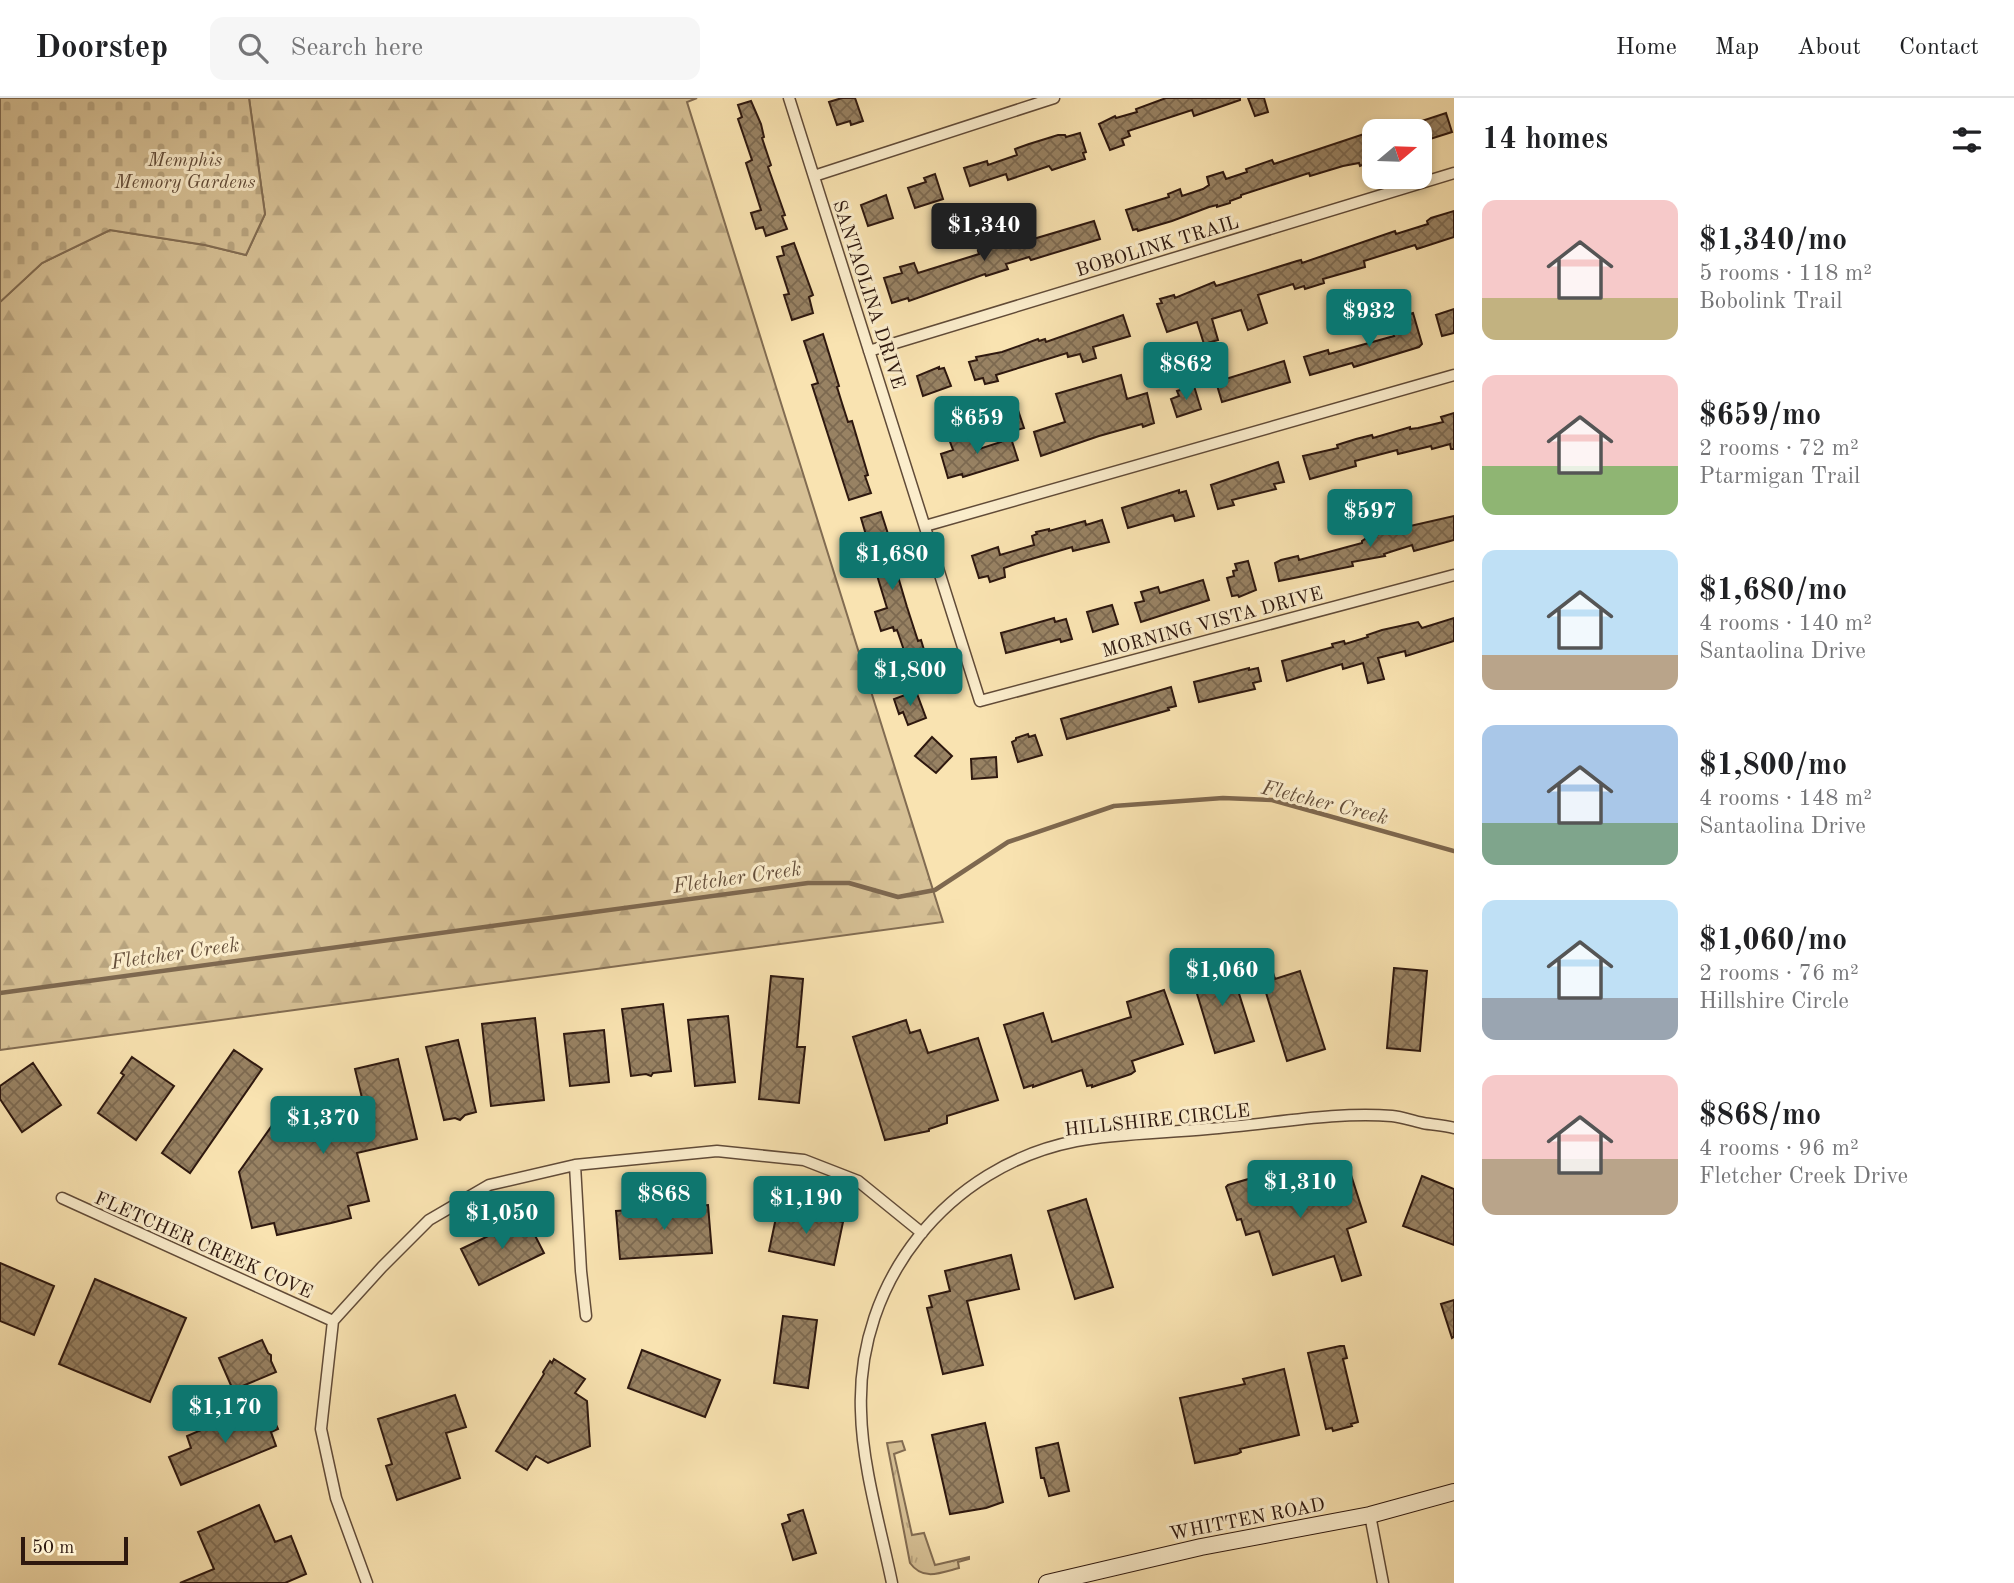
<!DOCTYPE html>
<meta charset="utf-8">
<style>
body{margin:0;font-family:"Old Standard TT",serif;background:#f6f6f6;color:#202124;height:100vh;display:flex;flex-direction:column;font-size:26px;white-space:nowrap}
*{box-sizing:border-box;margin:0}
p{font-size:23px;color:#757577}
.icon{flex:none;width:38px;height:38px;fill:none;stroke:currentColor;stroke-width:2;stroke-linecap:round;stroke-linejoin:round}
.map{position:relative;flex:1;overflow:hidden}
.drawer{display:flex;flex-direction:column;background:#fff;width:560px}
.drawer>*{flex:none}
.needle{width:46px;rotate:71deg}
.tools{position:absolute;left:1362px;top:21px;display:grid;gap:14px}
.tools a{display:grid;place-items:center;width:70px;height:70px;border-radius:14px;background:#fff;box-shadow:0 4px 10px #0003;font-size:35px}
.scale{position:absolute;left:21px;bottom:18px;width:107px;box-sizing:border-box;padding-left:7px;border:4px solid #2e180f;border-top:0;font-size:19px;line-height:24px;white-space:nowrap;color:#2e180f;-webkit-text-stroke:5px #fbedcc;paint-order:stroke}
.price{position:absolute;translate:-50% -60px;padding:0 16px;border-radius:7px;background:#0f766e;color:#fff;font-size:23px;line-height:46px;filter:drop-shadow(0 2px 4px #0008)}
.price::after{content:'';position:absolute;left:50%;top:42px;width:21px;height:16px;margin-left:-10px;background:inherit;clip-path:polygon(0 0,100% 0,50% 100%)}
.price.on{background:#222;color:#fff}
ul{padding:0;list-style:none}
li{display:flex;align-items:center;gap:21px;height:175px;padding:0 28px}
li span{display:grid;place-items:center;flex:none;width:196px;height:140px;border-radius:14px;color:#555}
li>.icon{margin-inline-start:auto}
span .icon{width:84px;height:84px;fill:#fffc;stroke-width:1}
li b{font-size:30px}
h2{display:flex;justify-content:space-between;align-items:center;height:84px;padding:0 28px;font-size:30px}
header{display:flex;align-items:center;gap:42px;box-sizing:border-box;height:98px;padding:0 35px;background:#fff;border-bottom:2px solid #e0e0e0}
header strong{font-size:33px}
nav{display:flex;gap:38px;margin-inline-start:auto;font-size:24px}
.search{width:490px;height:63px;background:#f6f6f6;display:flex;align-items:center;gap:18px;box-sizing:border-box;padding:0 24px;border-radius:14px;color:#757577;font-size:26px}
main{display:flex;flex:1;min-height:0}
.map>svg:first-child{display:block}
</style>
<header>
<strong>Doorstep</strong>
<div class="search"><svg class="icon" aria-label="search" viewBox="0 0 24 24"><circle cx="10" cy="10" r="6"/><path d="M15 15l6 6"/></svg>Search here</div>
<nav><a>Home</a><a>Map</a><a>About</a><a>Contact</a></nav>
</header>
<main>
<div class="map">
<svg width="1454" height="1485" viewBox="0 0 1454 1485">
<defs>
<pattern id="grass-tufts" width="24" height="20" patternUnits="userSpaceOnUse" patternTransform="scale(1.75)"><rect width="24" height="20" fill="#d6c095"/><path d="M3 7l-1-3M5 7V3M7 7l1-3M15 17l-1-3M17 17v-4M19 17l1-3" fill="none" stroke="#b8a47f"/></pattern>
<pattern id="forest-firs" width="22" height="20" patternUnits="userSpaceOnUse" patternTransform="scale(1.75)"><rect width="22" height="20" fill="#d6c095"/><path d="M5 1l3.5 6h-7zM16 11l3.5 6h-7z" fill="#b8a47f"/></pattern>
<pattern id="cemetery-stones" width="16" height="16" patternUnits="userSpaceOnUse" patternTransform="scale(1.75)"><rect width="16" height="16" fill="#d6c095"/><path d="M2 7V4a2 2 0 0 1 4 0v3zM10 15v-3a2 2 0 0 1 4 0v3z" fill="#b8a47f"/></pattern>
<pattern id="building-cross-hatch" width="8" height="8" patternUnits="userSpaceOnUse" patternTransform="scale(1.75)"><rect width="8" height="8" fill="#988263"/><path d="M0 0l8 8M0 8l8-8" fill="none" stroke="#7c6950"/></pattern>
</defs>
<rect width="100%" height="100%" fill="#f9e3b1"/>
<filter id="stains"><feTurbulence type="fractalNoise" baseFrequency=".00286" numOctaves="4"/><feColorMatrix values="0 0 0 0 .2 0 0 0 0 .09 0 0 0 0 .02 0 0 0 .5 -.17"/></filter>
<radialGradient id="worn" r=".72"><stop offset=".6" stop-color="#630" stop-opacity="0"/><stop offset="1" stop-color="#630" stop-opacity=".3"/></radialGradient>
<path fill="url(#grass-tufts)" stroke="#826c52" stroke-width="2" d="M902 1343 905 1352 894 1356 912 1437 924 1435 935 1467 969 1459V1461L958 1464 959 1470C940 1475 923 1483 910 1465L887 1345Z"/>
<path fill="url(#forest-firs)" stroke="#826c52" stroke-width="2" d="M249 0H697L687 4 943 824 0 952V204L42 165 110 132 205 147 246 157 265 116Z"/>
<path fill="url(#cemetery-stones)" stroke="#826c52" stroke-width="2" d="M0 0H249L265 116 246 157 205 147 110 132 42 165 0 204Z"/>
<g fill="none" stroke-linecap="round" stroke-linejoin="round">
<path stroke="#7e684f" stroke-width="4.5" d="M0 895 808 785H849L898 799 935 792 1008 744 1114 708 1223 700 1272 702 1454 753"/>
</g>
<path fill="url(#building-cross-hatch)" stroke="#2e180f" stroke-width="2" d="M842 0H855L863 23 851 27 850 23 837 27 829 4Z
M1166 0H1240V2L1194 18 1192 12 1128 33 1130 38 1122 41 1124 47 1110 52 1099 26 1115 18 1116 20 1137 14 1136 11Z
M1248 0H1264L1268 14 1255 18Z
M751 3 761 26 764 39 762 40 771 67 768 69 785 117 782 118 787 131 766 138 763 129 756 131 751 115 761 112 746 65 752 62 738 21 742 19 738 7Z
M1446 15 1452 34 1427 42 1425 33H1398L1397 31Z
M1080 35 1086 54 1083 55 1085 61 1052 72 1049 68 1008 82 1006 76 970 88 964 70 987 63 988 67 1017 57 1015 51 1029 46 1058 37H1065L1066 39Z
M1364 36 1373 63 1360 68 1359 65 1343 68 1310 78 1309 75 1241 97V99L1230 103V105L1217 109V107L1209 109 1172 123 1138 133 1137 131 1133 132 1126 112 1169 99 1168 96 1180 91 1182 98 1203 91 1209 87 1207 79 1223 74 1226 81 1247 74 1246 71 1272 62 1274 66Z
M935 76 943 101 915 110 908 90 926 84 924 80Z
M886 97 893 120 868 128 861 107Z
M1454 113V139L1417 151 1415 147 1364 163 1365 169 1323 181 1324 185 1305 191 1304 188 1295 191 1293 186 1258 197 1267 225 1248 232 1241 212 1212 221 1218 242 1204 246 1197 224 1167 234 1157 206 1162 205 1160 201 1174 197 1175 200 1214 184 1216 188 1297 163 1301 162 1302 165 1395 133 1396 136 1428 126 1427 123 1431 120Z
M1094 123 1100 141 1031 162 1029 159 1006 166 1008 171 986 178 985 176 909 203 908 200 892 205 884 180 902 175 900 169 914 165 918 175 979 156 978 153 1012 142 1013 147Z
M794 145 813 197 809 199 813 215 792 222 784 197 789 196 777 159 784 157 782 149Z
M1454 211V235L1442 238 1436 217Z
M1413 215 1422 246 1419 249 1354 269 1352 265 1310 277 1304 259 1328 252 1329 256 1394 238 1392 234 1402 231 1399 219Z
M1123 217 1130 238 1093 249 1096 260 1083 264 1080 256 1068 259 1067 255 996 277 998 283 985 286 983 280 975 282 969 264 977 262 976 259 1002 254 1038 241 1039 243 1045 241 1046 244Z
M823 236 839 288 837 289 841 302 848 324 852 323 868 377 865 378 871 395 849 402 812 287 818 285 804 243Z
M1284 263 1290 284 1222 304 1216 284Z
M1202 266 1208 283 1195 287 1189 270Z
M939 269V271L944 270 951 288 923 298 917 278Z
M1121 277 1127 301 1147 295 1154 325 1143 329 1142 326 1099 338 1041 358 1034 334 1065 324 1056 296Z
M1194 288 1201 311 1177 319 1171 301 1179 298 1177 293Z
M1018 312 1024 330 1010 334 1005 316Z
M1454 315V351H1451L1450 346 1432 351 1431 348 1398 356 1397 352 1355 363 1356 368 1310 381 1303 358 1338 350 1337 347 1356 341 1372 337 1373 340 1410 329V331L1418 330 1443 324 1441 319Z
M1009 334 1018 362 963 379 962 376 948 380 941 356 953 352 949 341 971 335 976 352 1001 344 998 337Z
M1278 364 1284 384 1274 386 1276 391 1232 402 1234 407 1218 411 1211 387Z
M1179 392V395L1186 393 1194 418 1175 423 1173 417 1128 430 1122 410Z
M881 414 897 464 894 465 907 509 918 543 921 542 929 568 908 575 904 562 907 561 897 532 894 533 893 529 881 533 875 514 887 510 876 474 867 477 863 464 873 461 861 420Z
M1454 418V442L1414 453 1412 447 1390 454 1384 456 1385 458 1352 464 1353 468 1279 483 1275 465 1281 462 1298 458 1299 462 1362 445V443L1368 439 1397 431Z
M1102 422 1109 444 1073 453 1072 449 1018 465 1004 470 1005 479 990 484 988 478 979 480 972 458 998 449 1000 457 1034 447 1032 438 1037 436 1036 434 1049 431V433L1085 423 1086 427Z
M1248 463 1256 492 1239 499 1238 497 1232 498 1227 480 1234 478 1233 473 1237 472 1235 466Z
M1203 482 1209 502 1141 524 1135 505 1144 503 1141 494 1158 489 1160 495Z
M1112 507 1118 526 1093 534 1087 514Z
M1054 520 1055 524 1066 521 1072 541 1061 544 1060 541 1006 555 1001 535Z
M1454 520V543L1406 558 1405 553 1378 560 1384 581 1368 585 1363 565 1343 571 1342 566 1287 583 1282 563 1333 549 1332 546 1344 543 1345 546 1368 539 1367 537 1382 532 1418 524 1422 530Z
M1249 570V572L1258 570 1261 583 1253 585 1255 591 1199 604 1194 584Z
M1171 589 1176 608 1168 610 1169 612 1067 641 1061 621Z
M916 593 926 620 908 627 903 614 899 616 894 601Z
M1028 636 1029 639 1035 637 1042 657 1018 664 1012 644 1016 642V640Z
M932 639 952 658 936 675 915 658Z
M996 659 997 679 972 681 971 661Z
M1229 864 1254 943 1215 955 1191 876Z
M1271 868 1275 881 1300 873 1325 951 1287 963 1259 872Z
M1394 870 1427 873 1420 953 1387 950Z
M771 878 803 881 797 949H805L799 1005 759 1001Z
M1164 892 1183 946 1132 963 1135 973 1131 976 1092 989V987L1087 988 1082 972 1033 989V987L1024 990 1004 927 1043 915 1052 944 1131 919 1127 904Z
M663 906 671 973 653 975 651 978 646 976 631 978 622 911Z
M728 918 735 984 695 988 688 922Z
M535 920 544 1002 491 1008 482 926Z
M906 922 910 935 920 932 928 955 978 940 998 1002 947 1018V1025L929 1031V1033L885 1042 853 939Z
M604 932 609 984 570 988 564 936Z
M458 942 476 1014 465 1017 460 1022 455 1020 444 1022 426 949Z
M234 952 262 971 190 1075 162 1055Z
M132 959 174 988 136 1042 98 1015 124 977 121 975Z
M398 961 417 1041 357 1055 369 1103 348 1108 351 1120 331 1125 277 1137 274 1125 252 1130 239 1074 283 1012 322 1002 331 1039 369 1029 355 971Z
M33 965 61 1007 22 1034 0 1001V988Z
M1293 1068 1301 1093 1351 1077 1366 1124 1347 1131 1361 1177 1342 1183 1334 1158 1273 1177 1259 1133 1246 1137 1241 1121 1237 1122 1226 1089 1228 1087Z
M1422 1078 1454 1091V1147L1403 1128Z
M1086 1101 1113 1189 1075 1201 1048 1113Z
M708 1107 712 1155 620 1161 616 1113Z
M778 1110 843 1124 834 1167 769 1153Z
M526 1120 544 1155 479 1187 461 1151Z
M1011 1157 1019 1191 967 1203 983 1267 943 1276 927 1210 932 1209 929 1198 950 1193 945 1173Z
M0 1165 54 1188 34 1237 0 1223Z
M95 1181 186 1220 150 1304 59 1266Z
M1454 1202V1239L1452 1240 1441 1206Z
M783 1218 817 1222 808 1290 774 1285Z
M262 1242 268 1255 271 1257V1263L276 1274 233 1292 219 1260Z
M1340 1248H1344L1347 1260 1343 1261 1358 1324 1351 1326 1352 1328 1333 1333 1332 1330 1326 1331 1308 1255Z
M642 1252 720 1282 705 1319 628 1290Z
M554 1261 585 1281 575 1295 587 1303 590 1348 548 1365 536 1358 527 1372 496 1353 544 1276 543 1274 550 1263 552 1265Z
M1284 1271 1299 1337 1240 1351 1241 1354 1237 1356 1195 1365 1180 1300 1245 1286 1243 1281Z
M455 1297 466 1329 446 1335 460 1380 397 1402 386 1368 392 1366 378 1321Z
M260 1307 265 1320 272 1317 278 1331 271 1334 276 1348 181 1387 169 1359 191 1350 187 1338Z
M985 1325 1003 1404 986 1410 950 1416 932 1337Z
M1058 1345 1069 1393 1049 1398 1044 1380H1041L1036 1350Z
M259 1407 275 1444 291 1438 306 1476 285 1485H180L214 1471 198 1434Z
M803 1412 816 1455 793 1462 782 1426 790 1423 788 1417Z"/>
<g fill="none" stroke-linecap="round" stroke-linejoin="round">
<g stroke="#614b38" stroke-width="13">
<path id="minor" d="M789 0 980 603 1454 477
M814 78 1054 0
M869 253 1454 75
M925 428 1454 277
M575 1067 581 1173 586 1218
M62 1100 333 1223
M1370 1417 1383 1485
M367 1485 336 1400 321 1331 333 1223 382 1169 429 1122 489 1087 575 1067 717 1053 804 1062 858 1083 922 1135
M892 1485C881 1431 862 1368 861 1313 856 1183 948 1068 1076 1043 1118 1035 1164 1035 1207 1031 1267 1027 1333 1013 1392 1018 1403 1019 1412 1023 1423 1025 1433 1027 1444 1027 1454 1030"/>
</g>
<g stroke="#2e180f" stroke-width="18">
<path id="secondary" d="M1047 1485 1201 1449 1370 1417 1454 1394"/>
</g>
<use href="#minor" stroke="#fbedcc" stroke-width="10"/>
<use href="#secondary" stroke="#fbedcc" stroke-width="16"/>
</g>
<g text-anchor="middle" stroke-width="6" stroke-linejoin="round" paint-order="stroke">
<g font-size="19" font-style="italic" fill="#604a37" stroke="#fbedcc">
<text x="185" y="68">Memphis<tspan x="185" dy="22">Memory Gardens</tspan></text>
</g>
<g font-size="19" fill="#2e180f" stroke="#fbedcc">
<text transform="translate(1157 147) rotate(-17)" y="7">BOBOLINK TRAIL</text>
<text transform="translate(870 196) rotate(72)" y="7">SANTAOLINA DRIVE</text>
<text transform="translate(1212 523) rotate(-15)" y="7">MORNING VISTA DRIVE</text>
<text transform="translate(1157 1021) rotate(-6)" y="7">HILLSHIRE CIRCLE</text>
<text transform="translate(204 1146) rotate(24)" y="7">FLETCHER CREEK COVE</text>
<text transform="translate(1247 1420) rotate(-11)" y="7">WHITTEN ROAD</text>
</g>
<g font-size="21" font-style="italic" fill="#644e3a" stroke="#fbedcc">
<text transform="translate(1325 704) rotate(14)" y="7">Fletcher Creek</text>
<text transform="translate(737 779) rotate(-8)" y="7">Fletcher Creek</text>
<text transform="translate(175 855) rotate(-8)" y="7">Fletcher Creek</text>
</g>
</g>
<rect width="100%" height="100%" filter="url(#stains)"/>
<rect width="100%" height="100%" fill="url(#worn)"/>
</svg>
<div class="tools">
<a><svg class="needle" viewBox="-14 -14 28 28"><path d="M0-13l5 13h-10z" fill="#e53935"/><path d="M0 13l5-13h-10z" fill="#757577"/></svg></a>
</div>
<div class="scale">50 m</div>
<b class="price on" style="left:984px;top:165px">$1,340</b>
<b class="price" style="left:1369px;top:251px">$932</b>
<b class="price" style="left:1186px;top:304px">$862</b>
<b class="price" style="left:977px;top:358px">$659</b>
<b class="price" style="left:1370px;top:451px">$597</b>
<b class="price" style="left:892px;top:494px">$1,680</b>
<b class="price" style="left:910px;top:610px">$1,800</b>
<b class="price" style="left:1222px;top:910px">$1,060</b>
<b class="price" style="left:323px;top:1058px">$1,370</b>
<b class="price" style="left:1300px;top:1122px">$1,310</b>
<b class="price" style="left:664px;top:1134px">$868</b>
<b class="price" style="left:806px;top:1138px">$1,190</b>
<b class="price" style="left:502px;top:1153px">$1,050</b>
<b class="price" style="left:225px;top:1347px">$1,170</b>
</div>
<section class="drawer">
<h2>14 homes<svg class="icon" aria-label="filters" viewBox="0 0 24 24"><path d="M4 7h16M4 17h16"/><circle cx="9" cy="7" r="2"/><circle cx="15" cy="17" r="2"/></svg></h2>
<ul>
<li><span style="background:linear-gradient(#f6c9c9 70%,#c2b280 0)"><svg class="icon" aria-label="home" viewBox="0 0 24 24"><path d="M3 11l9-7 9 7M6 9v11h12V9"/></svg></span><div><b>$1,340/mo</b><p>5 rooms · 118 m²</p><p>Bobolink Trail</p></div></li>
<li><span style="background:linear-gradient(#f6c9c9 65%,#8fb573 0)"><svg class="icon" aria-label="home" viewBox="0 0 24 24"><path d="M3 11l9-7 9 7M6 9v11h12V9"/></svg></span><div><b>$659/mo</b><p>2 rooms · 72 m²</p><p>Ptarmigan Trail</p></div></li>
<li><span style="background:linear-gradient(#bfe0f5 75%,#b9a48a 0)"><svg class="icon" aria-label="home" viewBox="0 0 24 24"><path d="M3 11l9-7 9 7M6 9v11h12V9"/></svg></span><div><b>$1,680/mo</b><p>4 rooms · 140 m²</p><p>Santaolina Drive</p></div></li>
<li><span style="background:linear-gradient(#a9c7e8 70%,#7fa58c 0)"><svg class="icon" aria-label="home" viewBox="0 0 24 24"><path d="M3 11l9-7 9 7M6 9v11h12V9"/></svg></span><div><b>$1,800/mo</b><p>4 rooms · 148 m²</p><p>Santaolina Drive</p></div></li>
<li><span style="background:linear-gradient(#bfe0f5 70%,#9aa5b1 0)"><svg class="icon" aria-label="home" viewBox="0 0 24 24"><path d="M3 11l9-7 9 7M6 9v11h12V9"/></svg></span><div><b>$1,060/mo</b><p>2 rooms · 76 m²</p><p>Hillshire Circle</p></div></li>
<li><span style="background:linear-gradient(#f6c9c9 60%,#b9a48a 0)"><svg class="icon" aria-label="home" viewBox="0 0 24 24"><path d="M3 11l9-7 9 7M6 9v11h12V9"/></svg></span><div><b>$868/mo</b><p>4 rooms · 96 m²</p><p>Fletcher Creek Drive</p></div></li>
</ul>
</section>
</main>
